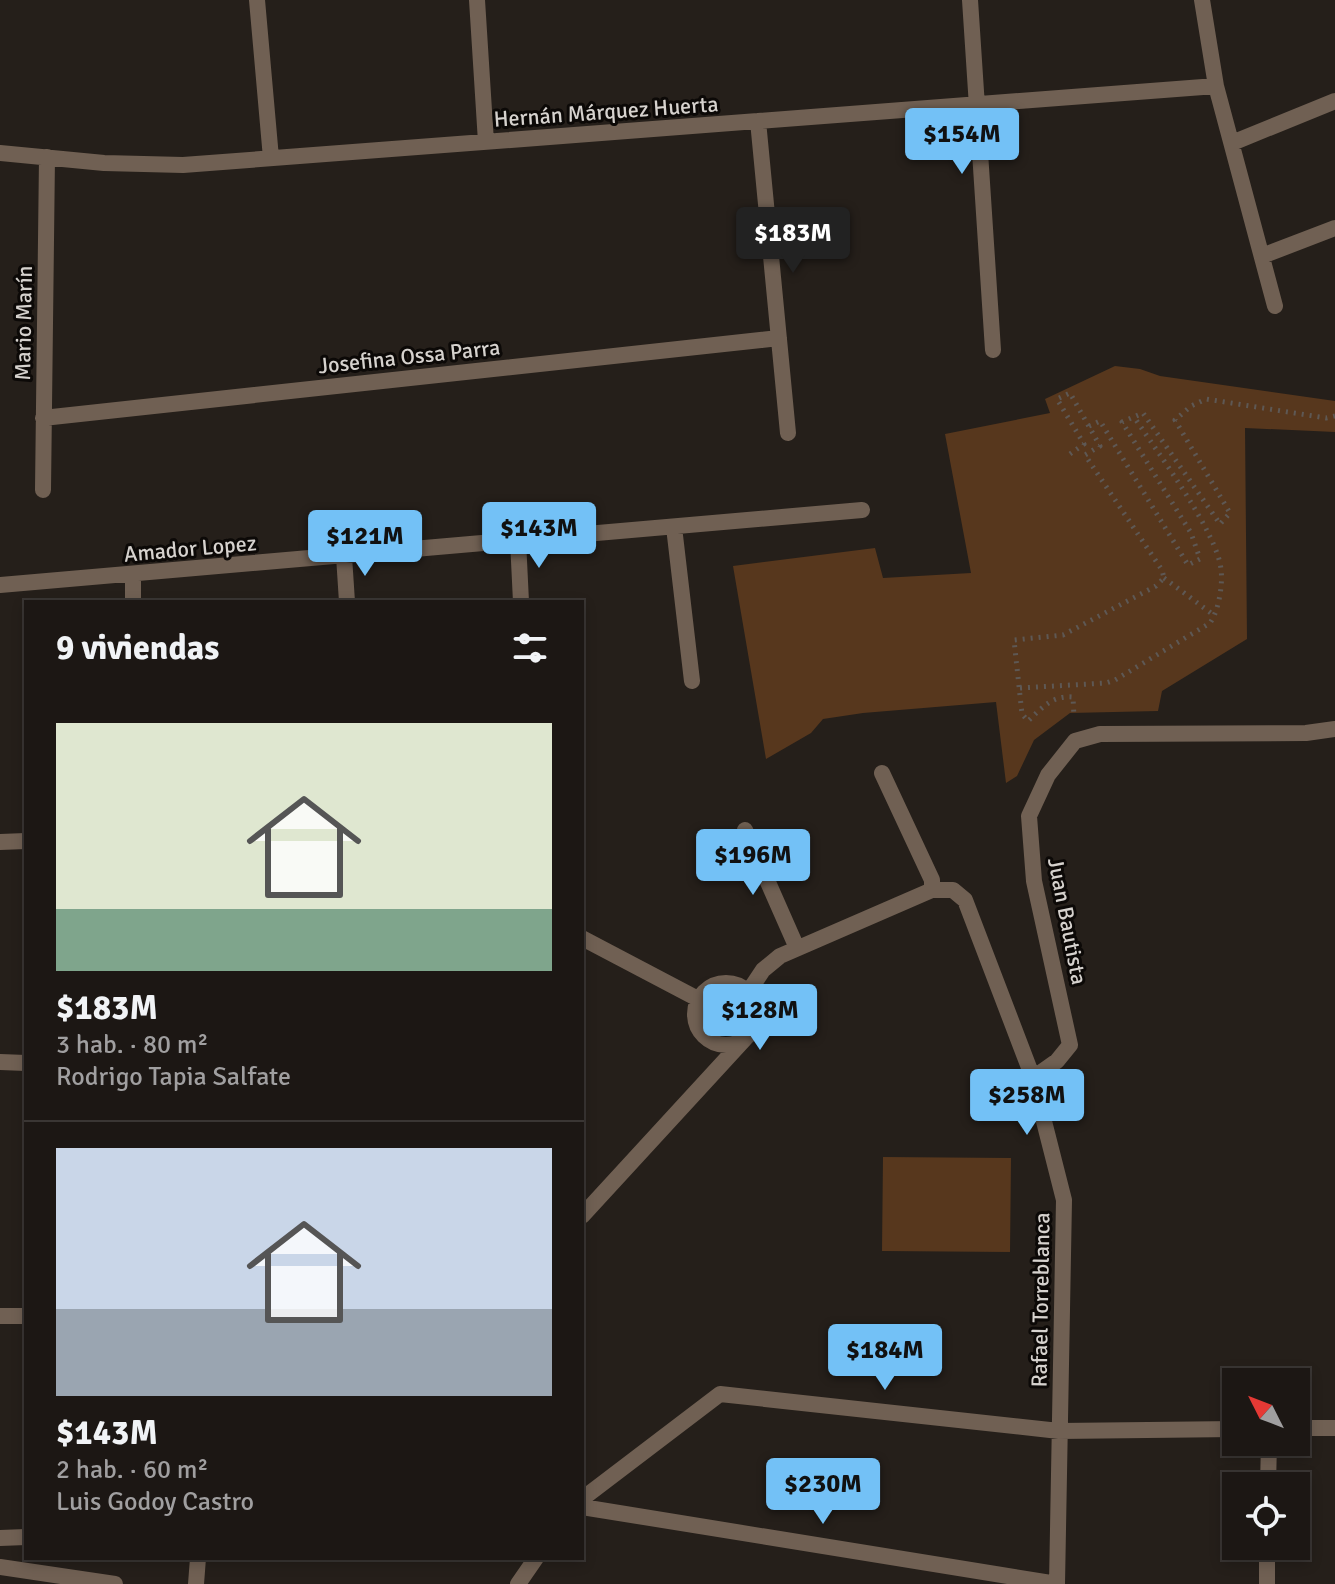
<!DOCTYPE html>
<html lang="es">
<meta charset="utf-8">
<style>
body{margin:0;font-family:Signika,sans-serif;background:#292422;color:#f1f3f6;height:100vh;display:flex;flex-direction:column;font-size:30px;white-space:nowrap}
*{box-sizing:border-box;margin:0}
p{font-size:26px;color:#a09fa0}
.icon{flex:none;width:44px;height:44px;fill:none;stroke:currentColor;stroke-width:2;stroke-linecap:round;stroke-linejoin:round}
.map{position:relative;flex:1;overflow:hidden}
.drawer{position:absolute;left:24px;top:600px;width:560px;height:960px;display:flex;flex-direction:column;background:#1c1714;border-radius:0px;box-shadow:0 4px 12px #0003,0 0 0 2px #3a3634}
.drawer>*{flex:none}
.needle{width:52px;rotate:312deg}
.buttons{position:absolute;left:1222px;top:1368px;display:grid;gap:16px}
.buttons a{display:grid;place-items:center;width:88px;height:88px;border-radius:0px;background:#1c1714;box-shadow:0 4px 12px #0003,0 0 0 2px #3a3634;font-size:40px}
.price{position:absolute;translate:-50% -68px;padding:0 18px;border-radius:8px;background:#73c1f6;color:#111;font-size:26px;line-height:52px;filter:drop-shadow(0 2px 4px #0008)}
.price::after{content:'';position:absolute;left:50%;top:48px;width:24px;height:18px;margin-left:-12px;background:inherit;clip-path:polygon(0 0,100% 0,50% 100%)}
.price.on{background:#222;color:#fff}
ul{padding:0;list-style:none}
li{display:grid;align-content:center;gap:16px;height:424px;padding:0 32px}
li+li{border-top:2px solid #3a3634}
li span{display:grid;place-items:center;height:248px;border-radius:0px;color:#555}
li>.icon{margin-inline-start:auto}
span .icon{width:144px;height:144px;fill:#fffc;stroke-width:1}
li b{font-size:34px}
h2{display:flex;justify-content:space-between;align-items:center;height:96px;padding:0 32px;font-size:34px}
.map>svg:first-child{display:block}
</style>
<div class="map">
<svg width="1335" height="1584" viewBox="0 0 1335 1584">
<rect width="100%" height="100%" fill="#251f1a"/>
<path fill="#57371d" d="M1115 366 1140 369 1160 376 1335 401V432L1245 428 1247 639 1162 691 1158 711 1070 713 1034 740 1017 776 1006 783 996 702 863 713 823 719 811 733 766 759 733 566 875 548 883 578 971 573 945 434 1050 413 1045 399Z
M883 1157 1011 1158 1010 1252 882 1251Z"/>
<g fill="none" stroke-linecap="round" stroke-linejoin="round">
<path stroke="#5e5854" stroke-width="5" stroke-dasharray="2 6" stroke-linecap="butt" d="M1089 426 1100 421 1188 565 1200 559 1191 533 1122 422 1143 413 1220 524 1230 513 1175 420 1191 406 1206 399 1326 418 1335 416
M1070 454 1084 444 1057 399 1070 393 1100 446 1085 455 1162 570 1164 578 1156 586 1063 635 1014 640 1022 714 1028 721C1042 708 1052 695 1073 697L1074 717
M1164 578 1215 616
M1020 688 1106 683 1115 680 1210 623C1219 610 1223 584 1221 569 1217 532 1156 450 1134 417"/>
<path stroke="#706053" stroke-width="16" d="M257 0 271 158
M477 0 486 142
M970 0 993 350
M1202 0 1216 86 1275 306
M758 121 788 433
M1232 143 1335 101
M0 153 104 163 183 165 1216 86
M1262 256 1335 228
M43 418 779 338
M43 490 47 157
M674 527 692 681
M518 540 521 602
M344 556 347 602
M133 575V602
M0 585 862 510
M882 773 932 880V890
M745 830 797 948
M0 842 26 841
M582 938 698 999
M695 1014a31 31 0 1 1 62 0a31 31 0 1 1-62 0Z
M749 991 763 970 780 956 932 890H953L965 900 1033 1078 1064 1200 1057 1584
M0 1062 26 1063
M1033 1078 1057 1061 1070 1045 1034 881 1029 816 1048 775 1075 741 1100 734 1306 733 1335 729
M582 1216 752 1031
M0 1316H26
M1296 1428H1335
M1268 1486 1269 1442
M582 1499 720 1394 1059 1431 1236 1429
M582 1507 1057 1584
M0 1538 26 1537
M0 1567 115 1584
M196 1584 198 1558
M518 1584 536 1558
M1267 1584V1546"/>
</g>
<g text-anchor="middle" stroke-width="6" stroke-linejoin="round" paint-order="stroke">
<g font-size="22" fill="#d6d2ce" stroke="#0c0907">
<text transform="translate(606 111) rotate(-4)" y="8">Hernán Márquez Huerta</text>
<text transform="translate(23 323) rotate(-89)" y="8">Mario Marín</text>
<text transform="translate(409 356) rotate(-6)" y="8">Josefina Ossa Parra</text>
<text transform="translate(190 548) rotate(-5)" y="8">Amador Lopez</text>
<text transform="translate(1068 921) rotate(79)" y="8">Juan Bautista</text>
<text transform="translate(1040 1300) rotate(-89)" y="8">Rafael Torreblanca</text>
</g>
</g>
</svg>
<div class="buttons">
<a><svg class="needle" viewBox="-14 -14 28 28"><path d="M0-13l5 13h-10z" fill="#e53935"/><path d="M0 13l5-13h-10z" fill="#a09fa0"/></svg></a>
<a><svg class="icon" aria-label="locate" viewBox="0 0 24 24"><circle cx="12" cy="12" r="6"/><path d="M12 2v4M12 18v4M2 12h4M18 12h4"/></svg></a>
</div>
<b class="price" style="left:962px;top:176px">$154M</b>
<b class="price on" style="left:793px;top:275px">$183M</b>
<b class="price" style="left:539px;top:570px">$143M</b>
<b class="price" style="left:365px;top:578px">$121M</b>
<b class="price" style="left:753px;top:897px">$196M</b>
<b class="price" style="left:760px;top:1052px">$128M</b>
<b class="price" style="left:1027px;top:1137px">$258M</b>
<b class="price" style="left:885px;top:1392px">$184M</b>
<b class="price" style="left:823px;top:1526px">$230M</b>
<section class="drawer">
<h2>9 viviendas<svg class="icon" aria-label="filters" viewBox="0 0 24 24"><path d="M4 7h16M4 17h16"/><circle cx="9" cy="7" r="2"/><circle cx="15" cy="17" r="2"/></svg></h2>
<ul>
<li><span style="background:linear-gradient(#dfe7d0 75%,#7fa58c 0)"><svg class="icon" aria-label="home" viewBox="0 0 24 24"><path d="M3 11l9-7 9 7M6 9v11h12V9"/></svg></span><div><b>$183M</b><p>3 hab. · 80 m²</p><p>Rodrigo Tapia Salfate</p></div></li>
<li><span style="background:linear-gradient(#c9d6e8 65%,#9aa5b1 0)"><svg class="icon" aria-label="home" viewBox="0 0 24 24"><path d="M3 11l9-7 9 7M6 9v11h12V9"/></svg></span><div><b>$143M</b><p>2 hab. · 60 m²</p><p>Luis Godoy Castro</p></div></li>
</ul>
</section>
</div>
